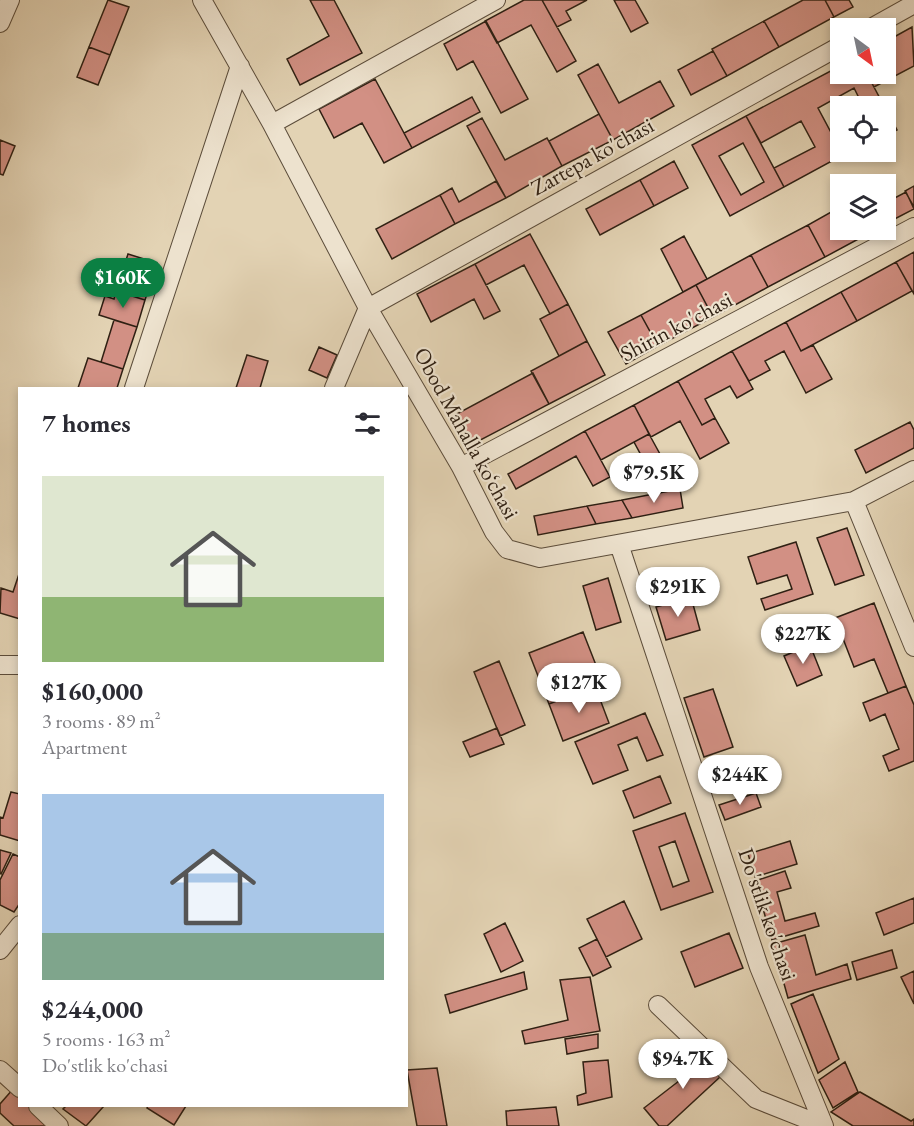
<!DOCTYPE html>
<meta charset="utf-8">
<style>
body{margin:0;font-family:"EB Garamond",serif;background:#f2f2f3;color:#2b2b33;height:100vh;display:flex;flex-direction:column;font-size:22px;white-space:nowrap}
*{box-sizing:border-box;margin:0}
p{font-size:20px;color:#7c7c81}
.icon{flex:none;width:33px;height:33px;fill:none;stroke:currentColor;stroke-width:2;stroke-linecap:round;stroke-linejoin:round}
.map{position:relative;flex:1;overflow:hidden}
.drawer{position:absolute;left:18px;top:387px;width:390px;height:720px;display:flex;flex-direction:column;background:#fff;border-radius:0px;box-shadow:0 3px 9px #0003}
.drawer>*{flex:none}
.needle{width:39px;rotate:147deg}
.buttons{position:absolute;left:830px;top:18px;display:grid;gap:12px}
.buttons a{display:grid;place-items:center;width:66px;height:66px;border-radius:0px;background:#fff;box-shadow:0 3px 9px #0003;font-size:30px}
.price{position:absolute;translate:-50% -51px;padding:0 14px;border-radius:21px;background:#fff;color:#222;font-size:20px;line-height:39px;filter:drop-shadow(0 2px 3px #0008)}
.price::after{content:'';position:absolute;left:50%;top:36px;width:18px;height:14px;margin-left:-9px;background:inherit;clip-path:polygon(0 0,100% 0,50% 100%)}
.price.selected{background:#0b8043;color:#fff}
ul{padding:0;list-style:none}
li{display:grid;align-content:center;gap:12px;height:318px;padding:0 24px}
li span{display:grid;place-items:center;height:186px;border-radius:0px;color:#555}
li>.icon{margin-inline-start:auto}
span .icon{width:108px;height:108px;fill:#fffc;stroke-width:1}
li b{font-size:26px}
h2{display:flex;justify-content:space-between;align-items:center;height:72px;padding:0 24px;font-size:26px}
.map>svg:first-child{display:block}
</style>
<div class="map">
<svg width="914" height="1126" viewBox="0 0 914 1126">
<rect width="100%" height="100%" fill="#e3d3b4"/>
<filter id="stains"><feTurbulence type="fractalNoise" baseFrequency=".00333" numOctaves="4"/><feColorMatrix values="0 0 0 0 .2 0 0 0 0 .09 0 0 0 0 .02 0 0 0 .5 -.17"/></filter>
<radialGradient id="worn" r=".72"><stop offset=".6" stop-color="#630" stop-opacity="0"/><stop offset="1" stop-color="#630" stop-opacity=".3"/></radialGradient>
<path fill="#d29084" stroke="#2f2013" stroke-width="1.5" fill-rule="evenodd" d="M108 0 129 7 110 55 89 47Z
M310 0H334L362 53 300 85 287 59 329 36Z
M524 0H542L576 61 557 72 531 25 497 43 485 21Z
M542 0H587L566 11 571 20 557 27Z
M614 0H635L648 23 631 32Z
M803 0H825L834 17 779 47 764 21Z
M825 0H849L853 7 834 17Z
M486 21 528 99 501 113 473 61 457 70 444 44Z
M764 21 779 47 727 76 712 49Z
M912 27 914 66 874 87 867 74H885V42Z
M89 47 110 55 98 85 77 77Z
M713 51 727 76 691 95 678 70Z
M598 64 619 103 660 81 674 106 613 140 578 75Z
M840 66V74H867L884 106H863L854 88 818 108 843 155 784 187 774 168 815 147 801 121 761 143 746 116Z
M375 79 412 148 384 163 362 123 334 138 319 109Z
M472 97 480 112 412 148 404 133Z
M885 107 897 130 885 136Z
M599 114 613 140 562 166 549 141Z
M746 116 784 187 730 216 692 145ZM743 143 764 182 741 195 719 156Z
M482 118 505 160 547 138 562 166 506 198 467 126Z
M0 140 15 146 3 175 0 174Z
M674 161 688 188 654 206 640 180Z
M640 180 654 206 600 235 586 209Z
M496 181 506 198 455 224 440 195 452 188 459 202Z
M914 186V207L905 191Z
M906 192 914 209 885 224V203Z
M440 195 455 224 392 259 376 229Z
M840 207V230H875L825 257 808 225Z
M808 225 825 257 768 287 751 255Z
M530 234 568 304 550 314 524 265 486 285 475 264Z
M684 236 707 279 683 292 661 249Z
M914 252V294L896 262Z
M128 254 157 263 145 300 116 291Z
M751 255 768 287 713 317 696 285Z
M896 262 912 291 857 321 841 292Z
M475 264 500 311 484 319 474 299 431 322 417 294Z
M696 285 713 317 658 346 641 315Z
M116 291 145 300 137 327 99 315 105 296 114 299Z
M841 292 857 321 801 351 786 322Z
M568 304 587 341 559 356 540 319Z
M641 315 658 346 626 364 608 332Z
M114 320 137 327 123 369 101 362Z
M786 322 801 351 813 345 832 379 806 393 784 351 765 361 770 370 749 381 732 351Z
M587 341 605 375 549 404 531 371Z
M319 347 337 355 327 378 309 370Z
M732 351 753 389 737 398 730 386 705 399 715 418 702 425 678 381Z
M247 355 268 361 260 388H236Z
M88 358 123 369 117 388H78Z
M533 373 549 404 469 446 453 416Z
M678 381 702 425 715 418 729 443 700 459 680 421 651 437 634 405Z
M634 405 649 434 601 460 585 431Z
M910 422 914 430V448L866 473 855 450Z
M585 431 610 477 593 486 576 456 516 489 508 474Z
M649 434 672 476 657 485 634 442Z
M680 489 683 508 632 518 622 500Z
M622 500 632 518 596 524 587 506Z
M587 506 596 524 538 535 534 516Z
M847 528 864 575 835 585 817 538Z
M796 542 813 594 765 610 761 599 792 589 787 575 757 584 748 557Z
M20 571V619L0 613 1 588 13 592Z
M608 578 621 622 596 630 583 586Z
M691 597 700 630 666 640 656 607Z
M874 603 906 686 888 693 874 659 854 667 835 618Z
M583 632 603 683 549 704 529 653Z
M810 645 822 675 797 686 784 656Z
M499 661 525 725 500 736 474 672Z
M595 686 609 723 563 741 549 704Z
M906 686 914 705V761L889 771 883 756 899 749 885 714 870 721 863 703Z
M713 689 733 747 704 757 684 698Z
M645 713 663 755 647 761 637 737 618 745 628 770 593 784 575 742Z
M497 728 504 744 470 757 463 742Z
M660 776 671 803 634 818 623 791Z
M11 792 20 794V841L0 835V817L3 818Z
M756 793 761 807 725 820 719 805Z
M685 813 713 892 661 910 633 831ZM675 841 689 881 673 887 659 847Z
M790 841 797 864 755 877 748 854Z
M0 850 11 853 1 874 0 873Z
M13 854 20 857V903L14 912 0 905V880Z
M785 871 791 888 777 892 785 921 815 913 819 926 772 940 755 881Z
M914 898V923L884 935 876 913Z
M624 901 642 939 606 957 587 919Z
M505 923 523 961 501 972 484 934Z
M729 933 743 968 695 987 681 952Z
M805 935 816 975 847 964 851 979 788 998 773 944Z
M597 939 611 967 593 976 579 948Z
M892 950 897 968 857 980 852 962Z
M914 971V1004L901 977Z
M524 972 527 989 450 1013 445 995Z
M590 977 600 1031 525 1044 522 1031 568 1020 560 980Z
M813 994 839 1059 818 1073 791 1004Z
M598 1034V1048L567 1054 565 1039Z
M693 1048 720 1077 667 1126H659L644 1108 688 1074 678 1063Z
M608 1060 612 1097 578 1105 577 1096 586 1093 583 1062Z
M845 1062 858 1092 833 1108 819 1080Z
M437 1068 447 1126H417L407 1070Z
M13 1089 20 1095V1106H30L51 1126H14L0 1113V1104Z
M860 1092 911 1121 914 1119V1126H853L831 1112Z
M66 1106H104L86 1126 63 1109Z
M148 1106H186L174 1125 147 1108Z
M556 1107 559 1126H507L506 1111Z"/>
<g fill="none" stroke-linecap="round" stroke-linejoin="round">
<g stroke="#5c4d3b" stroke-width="20">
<path id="street" d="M202 0 272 124 368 308 461 467 494 532 507 549 540 558 854 501 914 470
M0 23 10 0
M871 28 914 4
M272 124 496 0
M134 388 240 66
M334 388 368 308 840 46
M461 467 914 227
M854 501 914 647
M619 544 759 967 824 1126
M0 665H20
M0 950 20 925
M658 1005 756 1099 824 1126
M0 1070 20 1088
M38 1106 59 1126"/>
</g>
<use href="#street" stroke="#ede2ce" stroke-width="18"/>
</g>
<g text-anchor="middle" stroke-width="4.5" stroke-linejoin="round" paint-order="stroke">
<g font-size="22" fill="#2f2013" stroke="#ede2ce">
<text transform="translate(592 156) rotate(-29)" y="8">Zartepa ko'chasi</text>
<text transform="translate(676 326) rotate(-28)" y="8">Shirin ko'chasi</text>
<text transform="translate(467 433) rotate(61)" y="8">Obod Mahalla ko‘chasi</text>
<text transform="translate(768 914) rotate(71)" y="8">Do'stlik ko'chasi</text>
</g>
</g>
<rect width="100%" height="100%" filter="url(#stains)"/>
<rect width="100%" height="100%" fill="url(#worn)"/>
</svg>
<div class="buttons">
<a><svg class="needle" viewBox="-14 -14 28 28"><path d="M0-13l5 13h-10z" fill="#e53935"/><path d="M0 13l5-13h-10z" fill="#7c7c81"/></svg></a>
<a><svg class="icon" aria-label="locate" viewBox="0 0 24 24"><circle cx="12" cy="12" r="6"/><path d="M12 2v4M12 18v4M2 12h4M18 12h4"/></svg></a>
<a><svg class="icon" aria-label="layers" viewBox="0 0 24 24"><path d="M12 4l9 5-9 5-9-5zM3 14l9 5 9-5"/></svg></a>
</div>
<b class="price selected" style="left:123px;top:309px">$160K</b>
<b class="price" style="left:654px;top:504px">$79.5K</b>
<b class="price" style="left:678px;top:618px">$291K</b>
<b class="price" style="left:803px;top:665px">$227K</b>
<b class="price" style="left:579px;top:714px">$127K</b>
<b class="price" style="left:740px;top:806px">$244K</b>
<b class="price" style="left:683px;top:1090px">$94.7K</b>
<section class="drawer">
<h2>7 homes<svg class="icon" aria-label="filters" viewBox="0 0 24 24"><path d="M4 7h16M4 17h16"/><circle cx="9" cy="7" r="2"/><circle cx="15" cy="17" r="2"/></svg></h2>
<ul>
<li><span style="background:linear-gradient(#dfe7d0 65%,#8fb573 0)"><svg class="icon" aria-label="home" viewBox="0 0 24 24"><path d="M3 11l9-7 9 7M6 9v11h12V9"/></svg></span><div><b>$160,000</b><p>3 rooms · 89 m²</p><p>Apartment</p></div></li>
<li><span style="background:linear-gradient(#a9c7e8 75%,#7fa58c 0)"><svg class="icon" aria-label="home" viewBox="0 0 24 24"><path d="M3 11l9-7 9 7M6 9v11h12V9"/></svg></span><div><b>$244,000</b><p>5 rooms · 163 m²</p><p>Do'stlik ko'chasi</p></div></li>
</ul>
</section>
</div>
